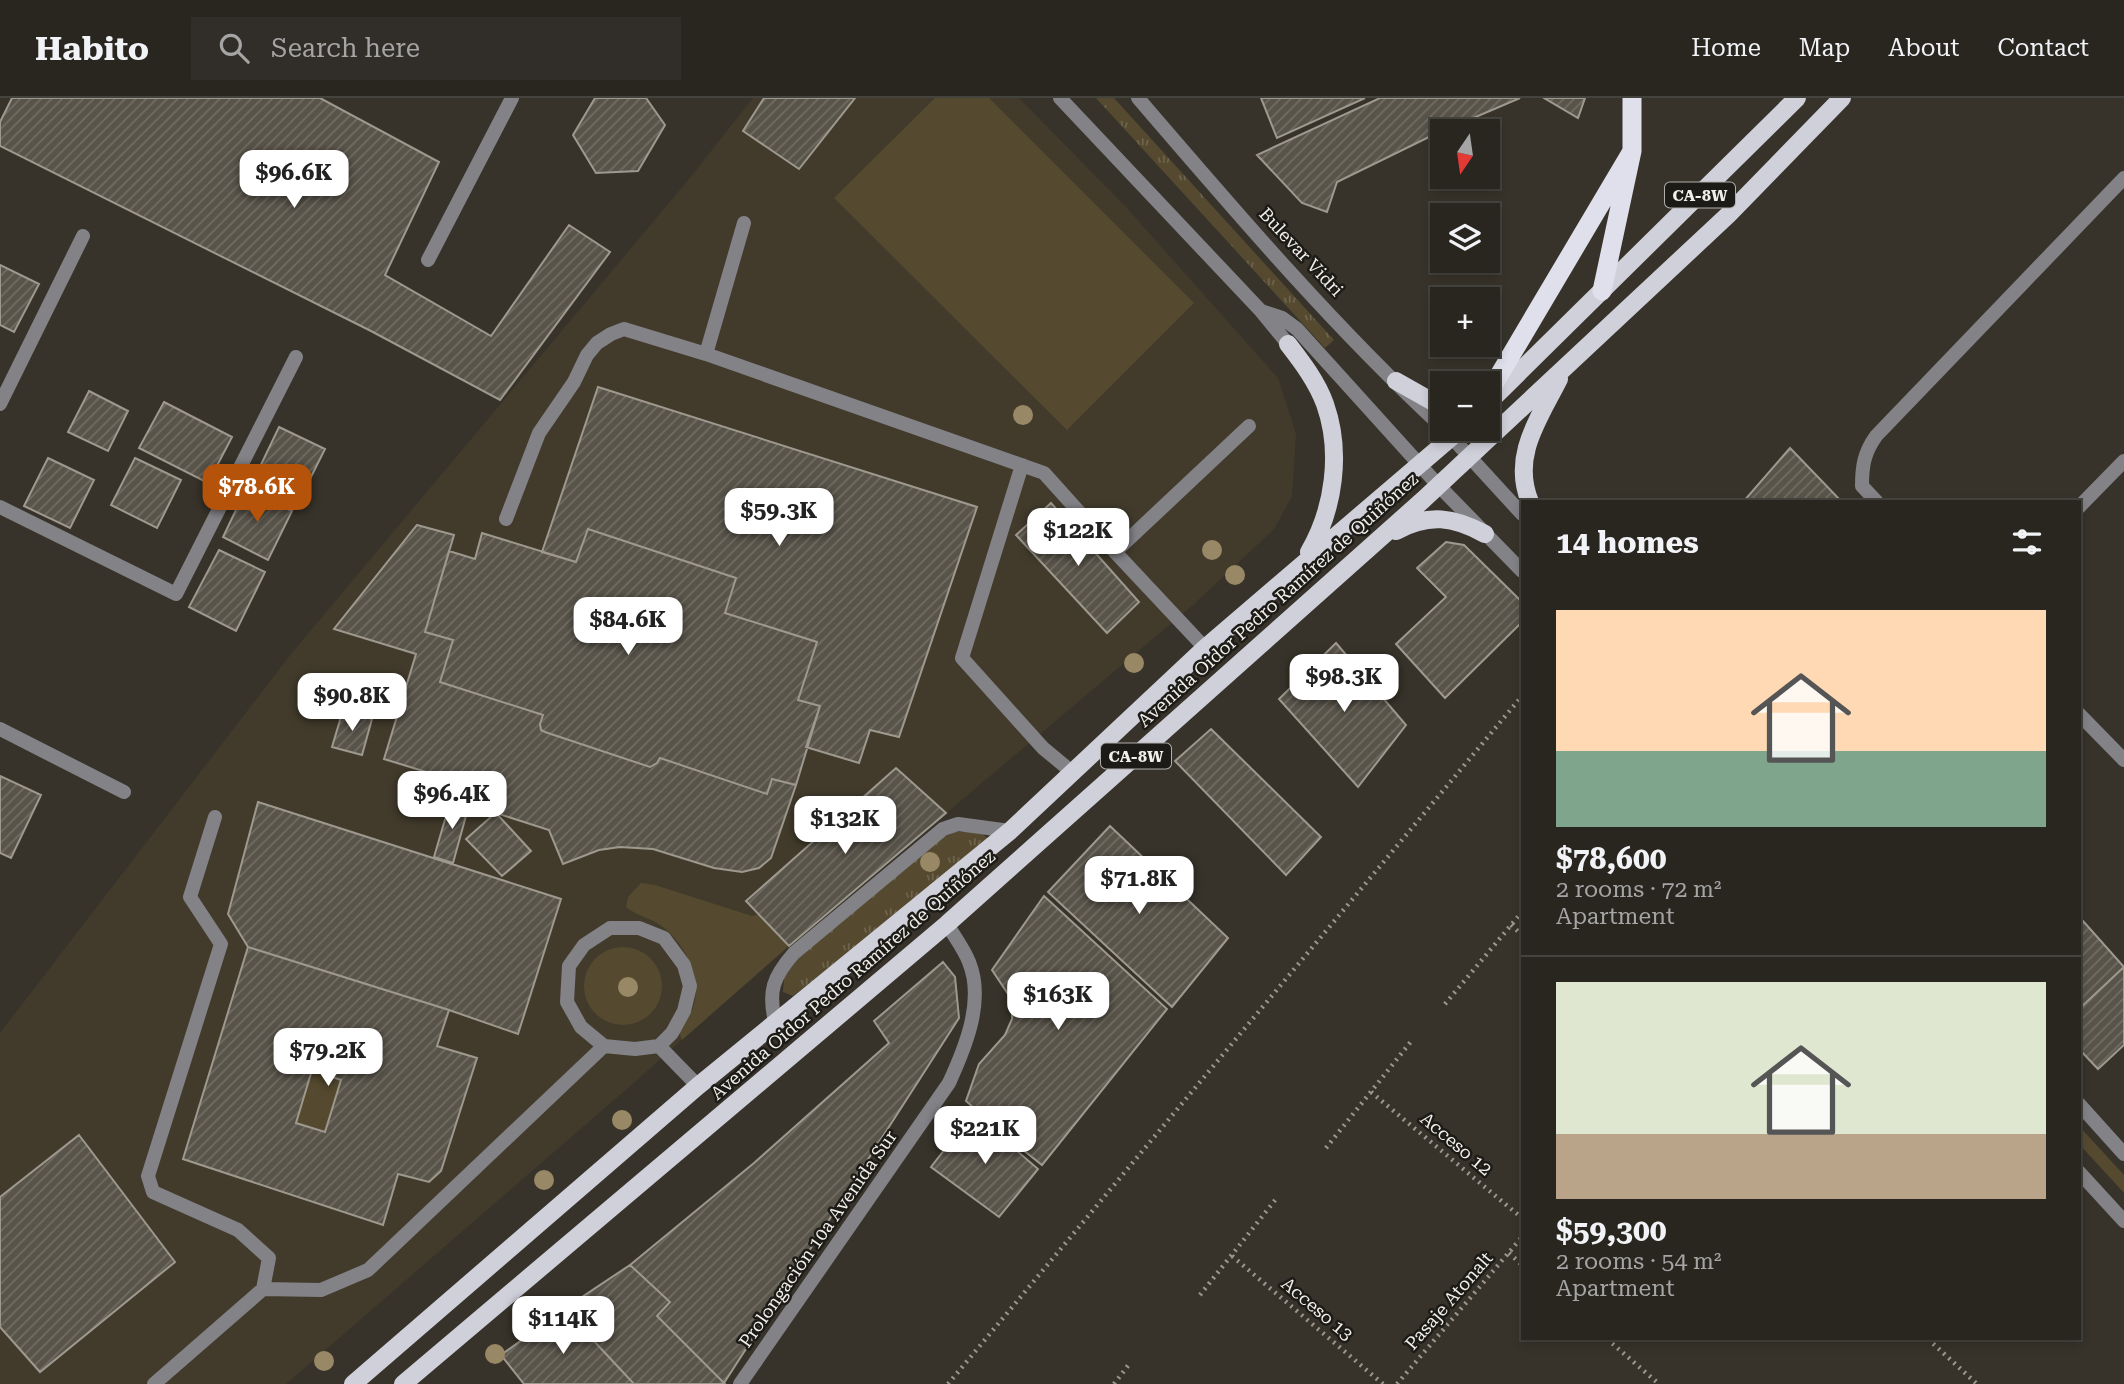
<!DOCTYPE html>
<meta charset="utf-8">
<style>
body{margin:0;font-family:"Roboto Serif",serif;background:#312e29;color:#f1f3f6;height:100vh;display:flex;flex-direction:column;font-size:26px;white-space:nowrap}
*{box-sizing:border-box;margin:0}
p{font-size:23px;color:#a5a5a5}
.icon{flex:none;width:38px;height:38px;fill:none;stroke:currentColor;stroke-width:2;stroke-linecap:round;stroke-linejoin:round}
.map{position:relative;flex:1;overflow:hidden}
.details{position:absolute;left:1521px;top:402px;width:560px;height:840px;display:flex;flex-direction:column;background:#292620;border-radius:0px;box-shadow:0 4px 10px #0003,0 0 0 2px #45433e}
.details>*{flex:none}
.needle{width:46px;rotate:193deg}
.tools{position:absolute;left:1430px;top:21px;display:grid;gap:14px}
.tools a{display:grid;place-items:center;width:70px;height:70px;border-radius:0px;background:#292620;box-shadow:0 4px 10px #0003,0 0 0 2px #45433e;font-size:35px}
.price{position:absolute;translate:-50% -60px;padding:0 16px;border-radius:14px;background:#fff;color:#222;font-size:23px;line-height:46px;filter:drop-shadow(0 2px 4px #0008)}
.price::after{content:'';position:absolute;left:50%;top:42px;width:21px;height:16px;margin-left:-10px;background:inherit;clip-path:polygon(0 0,100% 0,50% 100%)}
.price.current{background:#b45309;color:#fff}
ul{padding:0;list-style:none}
li{display:grid;align-content:center;gap:14px;height:371px;padding:0 35px}
li+li{border-top:2px solid #45433e}
li span{display:grid;place-items:center;height:217px;border-radius:0px;color:#555}
li>.icon{margin-inline-start:auto}
span .icon{width:126px;height:126px;fill:#fffc;stroke-width:1}
li b{font-size:30px}
h2{display:flex;justify-content:space-between;align-items:center;height:84px;padding:0 35px;font-size:30px}
header{display:flex;align-items:center;gap:42px;box-sizing:border-box;height:98px;padding:0 35px;background:#292620;border-bottom:2px solid #45433e}
header strong{font-size:33px}
nav{display:flex;gap:38px;margin-inline-start:auto;font-size:24px}
.search{width:490px;height:63px;background:#312e29;display:flex;align-items:center;gap:18px;box-sizing:border-box;padding:0 24px;border-radius:0px;color:#a5a5a5;font-size:26px}
.map>svg:first-child{display:block}
</style>
<header>
<strong>Habito</strong>
<div class="search"><svg class="icon" aria-label="search" viewBox="0 0 24 24"><circle cx="10" cy="10" r="6"/><path d="M15 15l6 6"/></svg>Search here</div>
<nav><a>Home</a><a>Map</a><a>About</a><a>Contact</a></nav>
</header>
<div class="map">
<svg width="2124" height="1286" viewBox="0 0 2124 1286">
<defs>
<pattern id="grass-tufts" width="24" height="20" patternUnits="userSpaceOnUse" patternTransform="scale(1.75)"><rect width="24" height="20" fill="#554a2f"/><path d="M3 7l-1-3M5 7V3M7 7l1-3M15 17l-1-3M17 17v-4M19 17l1-3" fill="none" stroke="#6e644d"/></pattern>
<pattern id="building-hatch" width="6" height="6" patternUnits="userSpaceOnUse" patternTransform="scale(1.75)"><rect width="6" height="6" fill="#59544a"/><path d="M-1 1l2-2M0 6l6-6M5 7l2-2" fill="none" stroke="#716d64"/></pattern>
</defs>
<rect width="100%" height="100%" fill="#37332a"/>
<path fill="#423b2c" d="M753 0H1019L1126 109 1278 280 1296 336 1292 398 1274 431 1193 507 753 878 636 983 286 1286H0V935L291 556 689 81Z"/>
<path fill="url(#grass-tufts)" d="M1096 0H1114L1334 242 1325 250Z
M956 734H980L991 743 793 898 783 894 784 880 797 860 943 739Z"/>
<path fill="#554a2f" d="M935 0H989L1194 205 1067 332 834 100Z
M641 785 655 787 752 818 759 816 789 848 682 942 679 933C683 926 690 918 693 910 703 880 684 843 660 827 649 819 639 819 626 809L628 799Z
M584 888a39 39 0 1 1 78 0a39 39 0 1 1-78 0Z
M312 972 341 982 325 1034 296 1025Z
M2079 1028 2124 1077V1095L2079 1046Z"/>
<path fill="url(#building-hatch)" stroke="#9e998e" stroke-width="2" fill-rule="evenodd" d="M12 0H320L439 64 385 177 491 238 569 127 610 154 500 302 371 233 0 48V24Z
M595 0H646L665 27 638 73 596 75 573 37Z
M764 0H855L799 71 743 33Z
M1261 0H1365L1277 40Z
M1380 0H1520L1431 38 1337 84 1327 114 1302 105 1257 57Z
M1544 0H1585L1578 20Z
M0 167 39 186 14 234 0 227Z
M598 289 977 409 899 639 870 632 859 665 806 649 820 608 798 602 817 544 725 515 736 480 588 431 576 464 542 454Z
M89 293 128 313 108 353 68 334Z
M164 304 232 339 208 385 139 350Z
M279 329 325 351 301 399 256 377Z
M1790 350 1842 404H1743Z
M48 360 94 382 70 430 24 408Z
M135 360 181 382 157 430 111 407Z
M246 391 292 413 268 462 223 439Z
M1051 405 1139 504 1107 535 1016 437Z
M417 427 454 437 425 534 453 542 440 584 543 617 540 626 541 632 545 634 650 669 657 665 660 660 767 696 772 681 796 687 771 760 759 770 742 774 714 770 653 751 620 749 599 752 563 766 549 732 496 715 531 753 502 778 466 741 492 718 487 713 431 695 436 677 384 661 416 556 334 531Z
M588 431 736 480 725 515 817 544 798 602 820 608 796 687 772 681 767 696 660 660 657 665 650 669 545 634 541 632 540 626 543 617 440 584 453 542 425 534 449 453 475 461 482 435 576 464Z
M1446 444 1464 447 1522 504V524L1445 600 1396 546 1446 499 1417 470Z
M219 452 265 474 236 533 189 509Z
M1336 545 1406 627 1358 689 1279 601Z
M343 612 372 621 362 657 332 649Z
M1211 631 1321 739 1286 777 1175 663Z
M896 670 946 715 789 848 746 803Z
M0 678 41 697 11 760 0 755Z
M451 701 469 707 453 765 434 759Z
M258 704 561 801 518 936 449 912 248 849 228 816Z
M1110 728 1228 840 1172 909 1048 794Z
M1044 798 1167 911 1042 1067 1002 1035 966 1003 979 966 1005 937 1012 921V902L992 872Z
M2083 823 2124 869 2079 911V826Z
M248 849 449 912 437 948 477 960 441 1073 429 1084 398 1076 383 1127 183 1061ZM312 972 341 982 325 1034 296 1025Z
M943 864 955 879 959 920 724 1285 657 1218 670 1204 630 1167 754 1065 889 945 874 923Z
M2124 869V947L2098 971 2079 951V911Z
M973 1015 1038 1071 999 1119 931 1069Z
M79 1037 175 1164 40 1274 0 1229V1099Z
M630 1167 670 1204 657 1218 725 1286H634L564 1211Z
M564 1211 634 1286H524L501 1257Z"/>
<g fill="none" stroke-linecap="round" stroke-linejoin="round">
<path stroke="#9a9790" stroke-width="4.5" stroke-dasharray="2 5" stroke-linecap="butt" d="M1511 827 1522 837
M1445 906 1522 814
M1371 994 1522 1120
M1326 1050 1413 941
M1509 1155 1522 1167
M1232 1158 1383 1286
M1200 1197 1276 1101
M1607 1241 1659 1286
M1928 1241 1977 1286
M948 1286 1522 598
M1114 1286 1130 1265
M1397 1286 1522 1139"/>
<path stroke="#828287" stroke-width="14" d="M428 162 512 0
M706 256 744 125
M1022 367 962 560 1043 650 1072 674
M506 421 539 335 574 284 587 257 597 245 611 236 624 231 706 256 1044 375 1115 454 1205 550
M1115 454 1249 328
M215 719 190 799 221 846 148 1078 153 1094 238 1132 269 1160 263 1191
M659 948 672 935 684 913 690 888 684 867 664 840 639 830H610L584 847 569 868 567 904 581 929 604 948 635 951 659 948 698 988
M154 1286 263 1191 321 1192 368 1172 604 948"/>
<path stroke="#828287" stroke-width="14" d="M1060 0 1261 213 1288 246
M1138 0C1235 113 1333 228 1442 329
M1261 213 1282 220 1297 231 1438 387 1522 473
M0 306 83 138
M1445 332 1522 416
M1877 404 1862 388C1862 368 1864 355 1876 338L2124 80
M0 409 176 496 296 259
M2079 409 2124 363
M2079 616 2124 662
M0 631 124 694
M775 924C768 893 773 879 794 855L943 731 958 726 1010 733
M2079 1006 2124 1056
M2079 1074 2124 1123
M740 1286 949 985C965 950 985 903 969 864 964 851 954 838 947 826"/>
<path stroke="#d0d0db" stroke-width="18" d="M1288 246C1302 264 1317 284 1325 306 1342 354 1334 411 1309 454
M1396 283 1442 309
M1488 305 1797 0
M1530 404C1511 358 1539 321 1559 281
M1396 433C1429 415 1454 419 1485 436
M353 1286 698 988 1010 733 1205 550 1461 331
M403 1286 947 826 1423 402 1728 117 1842 0"/>
<path stroke="#dfe0ec" stroke-width="19" d="M1602 193 1632 53V0
M1488 296 1632 53"/>
</g>
<g fill="#988865">
<circle cx="1023" cy="317" r="10"/>
<circle cx="1212" cy="452" r="10"/>
<circle cx="1235" cy="477" r="10"/>
<circle cx="1134" cy="565" r="10"/>
<circle cx="930" cy="764" r="10"/>
<circle cx="628" cy="889" r="10"/>
<circle cx="622" cy="1022" r="10"/>
<circle cx="544" cy="1082" r="10"/>
<circle cx="495" cy="1256" r="10"/>
<circle cx="324" cy="1263" r="10"/>
</g>
<g text-anchor="middle" stroke-width="5" stroke-linejoin="round" paint-order="stroke">
<g fill="#1d1b17" stroke="#b1afaa" stroke-width="2">
<rect x="1665" y="84.5" width="70" height="25" rx="5"/>
<rect x="1101" y="645.5" width="70" height="25" rx="5"/>
</g>
<g font-size="16" font-weight="bold" fill="#f1efe9">
<text x="1700" y="103">CA-8W</text>
<text x="1136" y="664">CA-8W</text>
</g>
<g font-size="18" fill="#f1efe9" stroke="#1d1b17">
<text transform="translate(1301 154) rotate(47)" y="6">Bulevar Vidri</text>
<text transform="translate(1278 502) rotate(-42)" y="6">Avenida Oidor Pedro Ramírez de Quiñónez</text>
<text transform="translate(853 877) rotate(-41)" y="6">Avenida Oidor Pedro Ramírez de Quiñónez</text>
<text transform="translate(1456 1046) rotate(40)" y="6">Acceso 12</text>
<text transform="translate(818 1141) rotate(-55)" y="6">Prolongación 10a Avenida Sur</text>
<text transform="translate(1449 1203) rotate(-49)" y="6">Pasaje Atonalt</text>
<text transform="translate(1317 1211) rotate(40)" y="6">Acceso 13</text>
</g>
</g>
</svg>
<div class="tools">
<a><svg class="needle" viewBox="-14 -14 28 28"><path d="M0-13l5 13h-10z" fill="#e53935"/><path d="M0 13l5-13h-10z" fill="#a5a5a5"/></svg></a>
<a><svg class="icon" aria-label="layers" viewBox="0 0 24 24"><path d="M12 4l9 5-9 5-9-5zM3 14l9 5 9-5"/></svg></a>
<a>+</a>
<a>−</a>
</div>
<b class="price" style="left:294px;top:112px">$96.6K</b>
<b class="price current" style="left:257px;top:426px">$78.6K</b>
<b class="price" style="left:779px;top:450px">$59.3K</b>
<b class="price" style="left:1078px;top:470px">$122K</b>
<b class="price" style="left:628px;top:559px">$84.6K</b>
<b class="price" style="left:1344px;top:616px">$98.3K</b>
<b class="price" style="left:352px;top:635px">$90.8K</b>
<b class="price" style="left:452px;top:733px">$96.4K</b>
<b class="price" style="left:845px;top:758px">$132K</b>
<b class="price" style="left:1139px;top:818px">$71.8K</b>
<b class="price" style="left:1058px;top:934px">$163K</b>
<b class="price" style="left:328px;top:990px">$79.2K</b>
<b class="price" style="left:985px;top:1068px">$221K</b>
<b class="price" style="left:563px;top:1258px">$114K</b>
<section class="details">
<h2>14 homes<svg class="icon" aria-label="filters" viewBox="0 0 24 24"><path d="M4 7h16M4 17h16"/><circle cx="9" cy="7" r="2"/><circle cx="15" cy="17" r="2"/></svg></h2>
<ul>
<li><span style="background:linear-gradient(#ffd9b3 65%,#7fa58c 0)"><svg class="icon" aria-label="home" viewBox="0 0 24 24"><path d="M3 11l9-7 9 7M6 9v11h12V9"/></svg></span><div><b>$78,600</b><p>2 rooms · 72 m²</p><p>Apartment</p></div></li>
<li><span style="background:linear-gradient(#dfe7d0 70%,#b9a48a 0)"><svg class="icon" aria-label="home" viewBox="0 0 24 24"><path d="M3 11l9-7 9 7M6 9v11h12V9"/></svg></span><div><b>$59,300</b><p>2 rooms · 54 m²</p><p>Apartment</p></div></li>
</ul>
</section>
</div>
